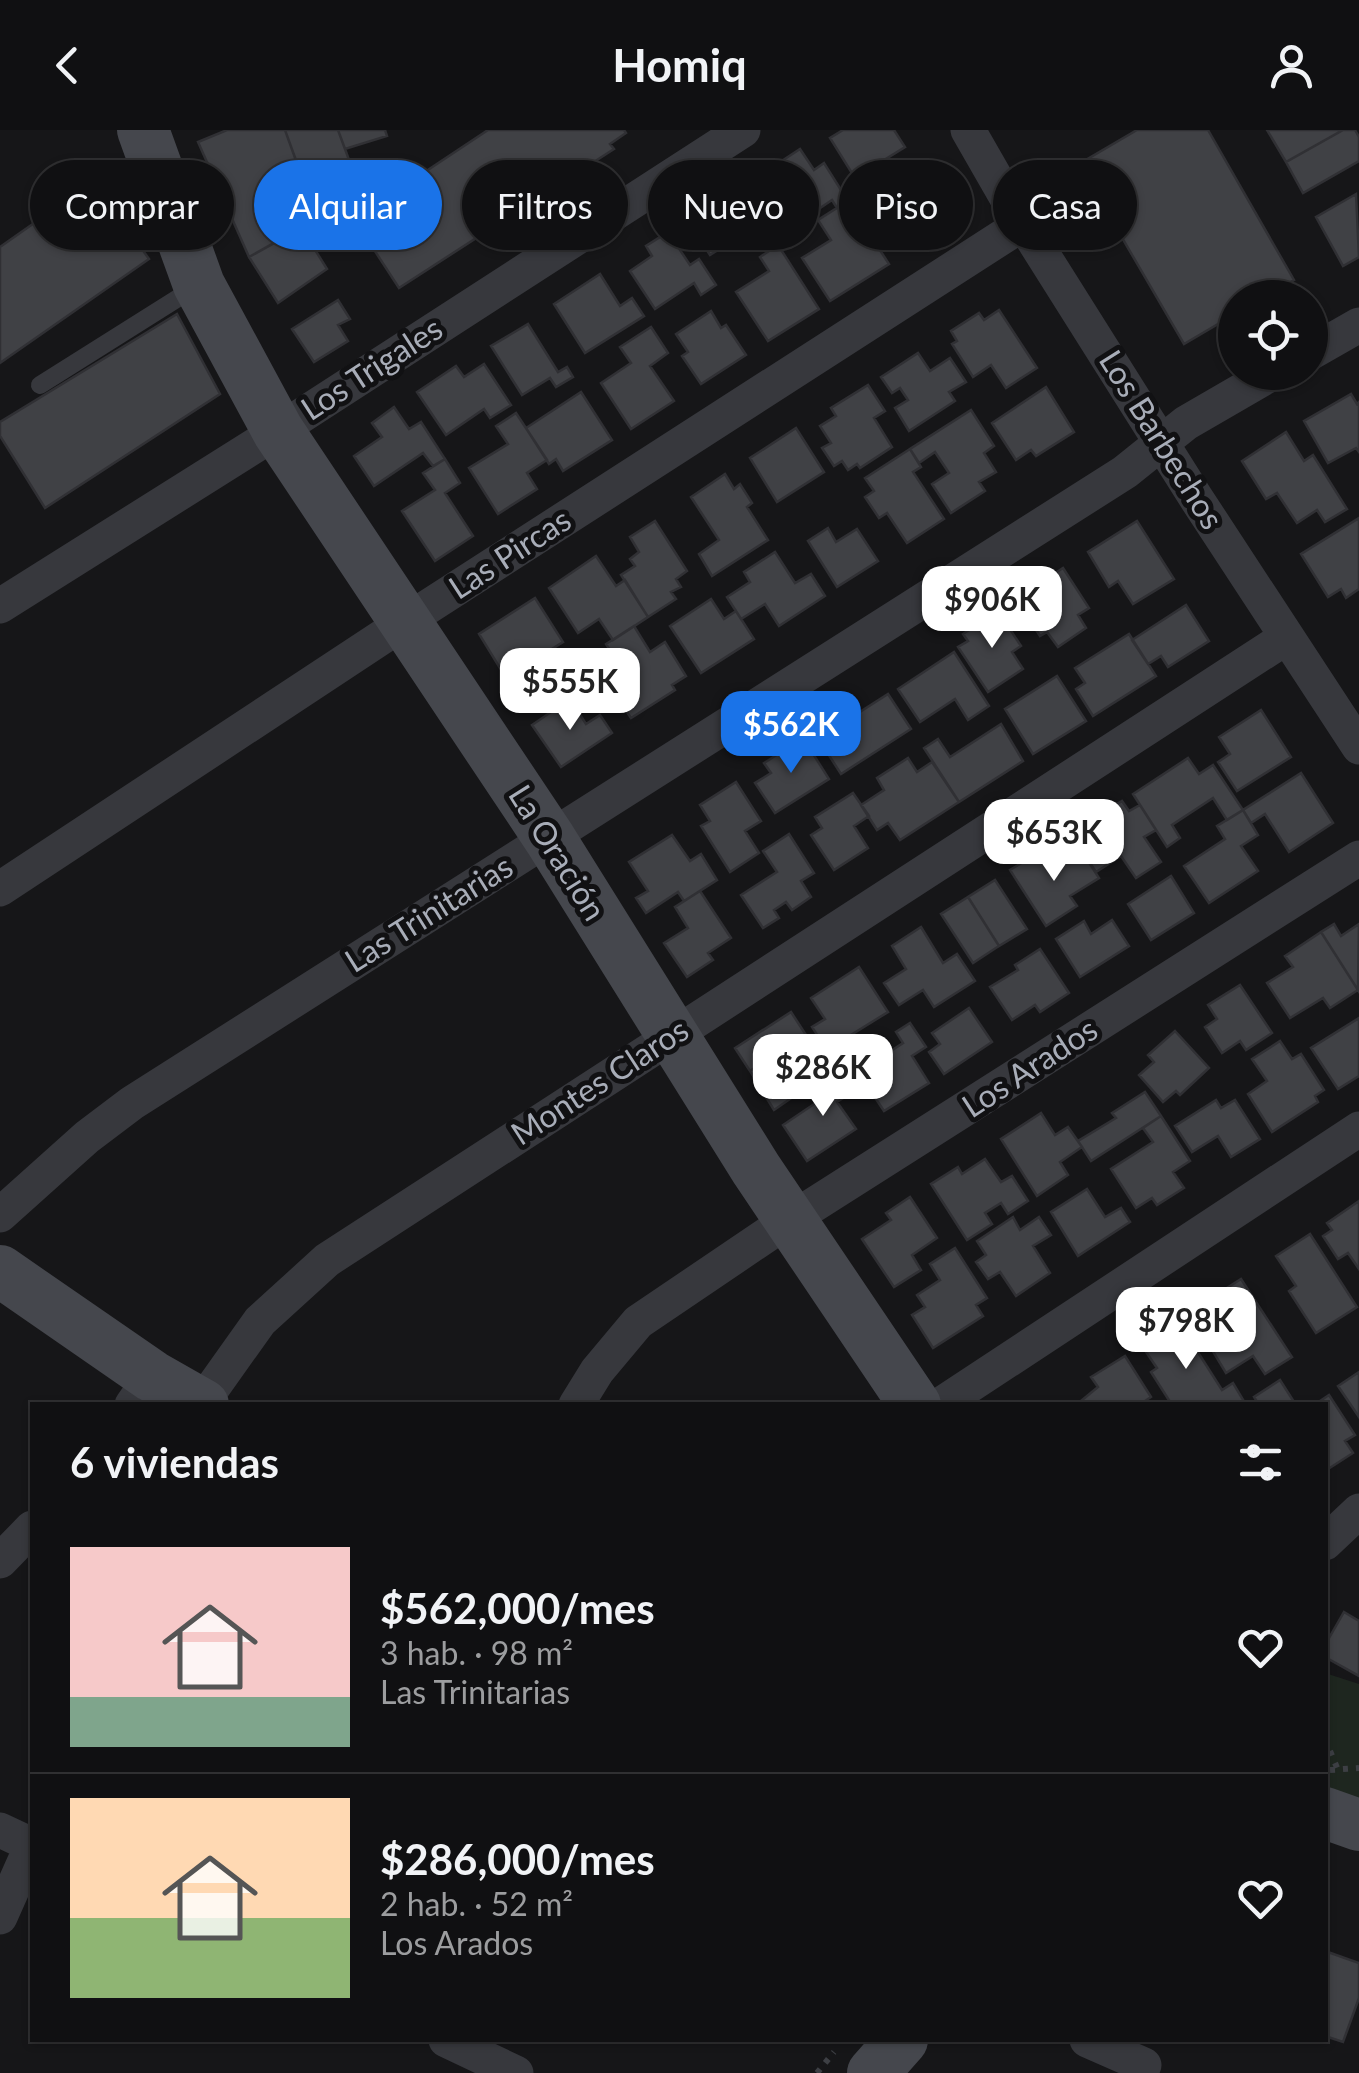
<!DOCTYPE html>
<html lang="es">
<meta charset="utf-8">
<style>
body{margin:0;font-family:Lato,sans-serif;background:#1e1e20;color:#f1f3f6;height:100vh;display:flex;flex-direction:column;font-size:38px;white-space:nowrap}
*{box-sizing:border-box;margin:0}
p{font-size:32px;color:#9c9d9f}
.icon{flex:none;width:55px;height:55px;fill:none;stroke:currentColor;stroke-width:2;stroke-linecap:round;stroke-linejoin:round}
.map{position:relative;flex:1;overflow:hidden}
.side{position:absolute;left:30px;top:1272px;width:1298px;height:640px;display:flex;flex-direction:column;background:#101012;border-radius:0px;box-shadow:0 2px 8px #0004,0 0 0 2px #303032}
.side>*{flex:none}
.hud{position:absolute;left:30px;top:30px;width:1300px;height:90px;display:flex;gap:20px}
.fabs{position:absolute;left:1218px;top:150px;display:grid;gap:20px}
.fabs a{display:grid;place-items:center;width:110px;height:110px;border-radius:50%;background:#101012;box-shadow:0 2px 8px #0004,0 0 0 2px #303032;font-size:50px}
.price{position:absolute;translate:-50% -85px;padding:0 22px;border-radius:20px;background:#fff;color:#222;font-size:32px;line-height:65px;filter:drop-shadow(0 2px 5px #0008)}
.price::after{content:'';position:absolute;left:50%;top:60px;width:30px;height:22px;margin-left:-15px;background:inherit;clip-path:polygon(0 0,100% 0,50% 100%)}
.price.active{background:#1a73e8;color:#fff}
ul{padding:0;list-style:none}
li{display:flex;align-items:center;gap:30px;height:250px;padding:0 40px}
li+li{border-top:2px solid #303032}
li span{display:grid;place-items:center;flex:none;width:280px;height:200px;border-radius:0px;color:#555}
li>.icon{margin-inline-start:auto}
span .icon{width:120px;height:120px;fill:#fffc;stroke-width:1}
li b{font-size:42px}
h2{display:flex;justify-content:space-between;align-items:center;height:120px;padding:0 40px;font-size:42px}
.chip{padding:0 35px;border-radius:45px;background:#101012;box-shadow:0 2px 8px #0004,0 0 0 2px #303032;font-size:35px;line-height:90px}
.chip.active{background:#1a73e8;color:#fff}
header{display:flex;justify-content:space-between;align-items:center;height:130px;padding:0 40px;background:#101012;font-size:45px;font-weight:700}
.map>svg:first-child{display:block}
</style>
<header><svg class="icon" aria-label="back" viewBox="0 0 24 24"><path d="M15 5l-7 7 7 7"/></svg>Homiq<svg class="icon" aria-label="person" viewBox="0 0 24 24"><circle cx="12" cy="8" r="4"/><path d="M4 21q1-7 8-7t8 7"/></svg></header>
<div class="map">
<svg width="1359" height="1943" viewBox="0 0 1359 1943">
<rect width="100%" height="100%" fill="#161618"/>
<path fill="#1e261f" d="M1325 1543 1359 1554V1673L1325 1660Z"/>
<path fill="#404145" stroke="#303034" stroke-width="2.5" d="M227 0H285L297 33 281 40 305 96 249 127 198 12Z
M285 0H338L362 65 317 89Z
M338 0H385L387 6 345 19Z
M488 0H624L626 3 610 14 614 19 399 158 354 89Z
M843 0H894L905 17 855 48 830 8Z
M1137 0H1208L1294 150 1264 168H1235V184L1184 214 1079 34Z
M1267 0H1343L1286 32Z
M1343 0H1355L1359 7V31L1303 63 1286 32Z
M800 19 814 40 824 33 848 71 837 78 832 70 807 87 803 80 778 95 759 65 783 50 774 36Z
M918 41 947 89 943 91 947 98 910 120 898 102 887 109 865 73Z
M94 51 149 129 0 233V117Z
M1356 64 1359 127 1343 136 1316 87Z
M725 65 748 101 710 125 687 90Z
M848 71 889 134 830 171 802 128 831 110 818 90Z
M304 102 327 139 278 173 249 127 290 104 293 109Z
M668 102 690 135 699 129 716 155 701 165 694 153 655 179 630 141 652 126 646 116Z
M778 115 819 179 768 211 736 162 769 141 760 127Z
M600 144 620 176 632 168 644 186 585 223 554 174Z
M338 170 350 189 338 195 348 211 314 232 292 199Z
M999 180 1037 238 1006 258 991 235 973 247 952 214 957 211 951 201 979 183 984 190Z
M711 181 721 198 726 195 746 225 701 254 682 226 688 222 676 204Z
M177 184 220 264 45 378 0 306V292Z
M528 194 558 242 567 237 573 247 556 257 550 248 522 265 491 216Z
M651 197 668 223 650 236 674 271 631 299 601 253 631 233 620 217Z
M918 223 930 241 950 228 966 252 949 262 955 271 909 301 895 278 908 270 900 258 892 263 881 247Z
M484 234 511 275 490 288 484 279 446 305 417 262 456 236 464 247Z
M868 255 885 281 874 288 892 317 860 338 857 334 848 340 842 331 834 336 822 318 831 313 820 296 836 286 831 278Z
M1046 257 1074 302 1036 326 1031 320 1016 330 992 293Z
M581 262 612 310 563 341 556 329 549 334 526 298Z
M1351 264 1357 274 1359 272V322L1356 318 1328 333 1304 291Z
M394 277 409 299 421 292 445 329 433 336 423 323 374 356 354 326 382 307 372 293Z
M971 280 994 316 984 323 996 342 979 352 985 361 951 383 932 354 949 343 935 322 919 333 910 319Z
M516 283 547 330 527 343 537 359 498 384 469 338 508 314 496 296Z
M796 298 824 342 777 372 750 328Z
M1286 302 1304 331 1313 325 1347 379 1325 392 1317 380 1297 393 1277 363 1266 369 1242 331Z
M910 319 921 337 913 342 944 389 907 413 887 383 879 388 865 367 874 361 865 348Z
M445 329 460 353 445 363 473 406 435 431 402 381 435 360 423 343Z
M725 344 734 359 740 354 752 373 747 377 768 410 712 446 699 424 719 410 691 367Z
M1359 388V459L1346 468 1341 459 1328 467 1301 424Z
M655 391 687 441 676 449 681 457 671 462 676 469 648 487 621 445 635 436 630 429 639 422 630 407Z
M1137 391 1174 449 1133 474 1118 451 1109 457 1088 422Z
M828 398 836 412 857 399 878 431 837 457 808 411Z
M775 422 795 453 811 444 825 466 779 496 765 474 741 489 727 467 750 452 744 442Z
M596 426 616 456 625 450 648 487 613 510 599 489 578 503 549 458Z
M1063 438 1089 478 1078 485 1086 498 1058 517 1047 502 1040 506 1016 469Z
M535 468 563 512 523 537 521 532 503 543 479 504Z
M711 469 724 489 736 481 754 509 701 543 670 496Z
M1186 475 1209 511 1168 537 1161 526 1148 534 1132 510Z
M998 481 1021 516 1012 522 1023 539 988 562 958 517 968 511 963 504Z
M634 496 650 522 665 512 686 546 672 555 675 560 631 588 610 557 627 546 606 514Z
M1129 504 1156 546 1093 586 1076 559 1085 553 1075 538Z
M954 522 989 576 968 590 955 569 920 592 898 559Z
M1057 546 1086 591 1033 624 1005 579Z
M888 564 911 599 841 644 803 585 822 573 832 589 850 577 855 585Z
M570 569 586 594 600 585 612 603 561 637 532 595Z
M1261 580 1291 627 1237 661 1218 632 1230 624 1219 607Z
M1001 594 1023 631 959 672 924 618 938 609 950 627Z
M803 608 829 649 775 683 755 653 771 643 764 633Z
M908 628 917 642 932 632 959 672 900 710 888 693 877 700 861 675 884 660 877 648Z
M1188 628 1199 644 1213 635 1243 680 1227 690 1213 668 1172 695 1180 708 1167 717 1133 664Z
M1301 643 1333 693 1289 722 1265 684 1251 693 1243 680Z
M736 652 761 691 745 701 759 723 730 742 701 696 710 691 700 675Z
M853 663 869 686 854 696 868 718 834 740 811 705 822 698 815 687Z
M1122 671 1129 681 1140 675 1156 700 1144 707 1161 732 1136 748 1121 726 1096 742 1078 715 1110 695 1102 683Z
M1243 680 1258 705 1241 716 1258 741 1209 773 1184 736 1225 709 1217 696Z
M789 704 814 743 801 751 811 767 792 780 786 772 774 780 779 788 763 798 741 765 777 742 763 721Z
M672 705 690 731 701 724 717 750 684 771 678 762 646 783 636 768 648 761 629 732Z
M1081 720 1099 748 1070 766 1077 776 1046 796 1010 740 1041 721 1052 739Z
M1171 746 1194 783 1151 810 1128 774Z
M995 750 1027 799 999 816 968 767Z
M700 761 731 808 708 823 713 830 687 847 664 813 688 798 675 777Z
M968 767 999 816 973 833 941 784Z
M1112 790 1129 816 1080 847 1056 809 1084 791 1091 804Z
M1334 794 1341 806 1359 794 1358 860 1321 802Z
M921 797 943 833 957 824 975 851 934 877 923 860 899 875 884 853 906 839 892 816Z
M1321 802 1358 860 1330 878 1323 868 1290 888 1267 853 1293 837 1285 826Z
M1040 819 1069 863 1040 882 1035 875 1012 890 990 857 1018 840 1015 835Z
M859 837 888 882 843 910 850 921 834 931 812 897 825 889 811 868Z
M1240 855 1272 903 1246 920 1240 911 1222 923 1205 897 1217 889 1208 875Z
M969 878 992 912 944 944 929 922 940 914 932 903Z
M791 882 806 905 750 941 735 918Z
M1359 888V946L1338 959 1311 918Z
M910 893 926 917 912 926 929 953 884 981 858 942 903 913 896 902Z
M1175 901 1209 938 1180 965 1176 961 1163 972 1139 945 1154 932 1148 925Z
M806 905 821 926 808 934 820 951 805 959 797 947 782 957 790 969 774 980 750 941Z
M1280 911 1292 929 1301 924 1324 960 1315 966 1318 972 1272 1002 1248 964 1267 951 1252 929Z
M839 938 854 961 837 972 856 999 807 1031 783 995 829 964 820 951Z
M1145 962 1161 986 1091 1031 1078 1011 1116 988 1112 983Z
M1216 970 1221 978 1235 970 1260 1009 1231 1027 1218 1006 1192 1022 1175 996Z
M1041 983 1055 1005 1068 997 1082 1017 1060 1032 1068 1045 1037 1066 1001 1009Z
M1161 986 1190 1031 1173 1042 1184 1058 1157 1075 1152 1068 1136 1078 1111 1039 1153 1012 1143 998Z
M985 1029 1001 1052 1012 1046 1028 1071 1008 1084 1001 1073 985 1083 992 1094 967 1110 931 1054 958 1037 962 1044Z
M1087 1059 1105 1087 1121 1078 1130 1092 1078 1126 1051 1082Z
M910 1067 937 1108 912 1125 921 1140 894 1157 862 1109 891 1090 886 1083Z
M1359 1071V1139L1348 1123 1338 1129 1323 1106 1332 1100 1327 1093Z
M1013 1087 1020 1100 1039 1087 1051 1105 1033 1116 1050 1143 1016 1166 1000 1142 988 1149 976 1132 986 1125 977 1111Z
M1310 1104 1357 1177 1316 1203 1289 1161 1296 1156 1276 1126Z
M955 1118 987 1168 976 1175 983 1186 933 1218 912 1185 925 1177 917 1165 940 1150 930 1134Z
M1241 1149 1292 1227 1265 1244 1253 1226 1226 1243 1206 1210 1215 1204 1208 1192 1226 1181 1216 1165Z
M1178 1191 1222 1260 1233 1253 1245 1273 1172 1275 1151 1242 1157 1238 1146 1222 1159 1214 1154 1206Z
M1125 1226 1151 1267 1139 1275H1076L1098 1257 1091 1247Z
M1359 1242V1287L1338 1256Z
M1280 1250 1296 1275H1259L1254 1267Z
M1329 1265 1355 1305 1345 1311 1353 1323 1325 1341V1275H1314Z
M1344 1482 1359 1491V1546L1325 1527V1515Z
M1325 1821 1359 1833V1868L1343 1912 1325 1906Z"/>
<g fill="none" stroke-linecap="round" stroke-linejoin="round">
<path stroke="#3d3f44" stroke-width="6" stroke-dasharray="5 8" stroke-linecap="butt" d="M1325 1609 1338 1640
M1330 1640 1359 1638
M817 1943 834 1922"/>
<path stroke="#37383d" stroke-width="18" d="M40 255 194 158"/>
<path stroke="#37383d" stroke-width="35" d="M968 0 1007 68 1196 368 1359 617
M1310 223 1359 195
M0 476 270 306 743 0
M0 759 423 480 1024 93
M0 1085 87 1007 132 973 1125 342 1186 293 1274 242
M201 1274 260 1191 327 1130 1287 507
M132 1275 152 1246
M576 1275 597 1241 638 1192 771 1102 1359 728
M940 1275 1359 999
M1325 1413 1359 1381
M0 1431 32 1398
M0 1700 32 1715 0 1787
M446 1910 516 1943
M1087 1910 1144 1935"/>
<path stroke="#45474d" stroke-width="52" d="M143 0 199 155 278 301 550 709 756 1039 915 1275
M0 1141 152 1246 203 1275
M1325 1683 1359 1695
M873 1943 902 1910"/>
</g>
<g text-anchor="middle" stroke-width="10" stroke-linejoin="round" paint-order="stroke">
<g font-size="32" fill="#a8adb8" stroke="#111113">
<text transform="translate(372 239) rotate(-33)" y="11">Los Trigales</text>
<text transform="translate(1161 310) rotate(58)" y="11">Los Barbechos</text>
<text transform="translate(510 424) rotate(-33)" y="11">Las Pircas</text>
<text transform="translate(557 723) rotate(58)" y="11">La Oración</text>
<text transform="translate(429 784) rotate(-32)" y="11">Las Trinitarias</text>
<text transform="translate(1030 938) rotate(-33)" y="11">Los Arados</text>
<text transform="translate(600 952) rotate(-33)" y="11">Montes Claros</text>
</g>
</g>
</svg>
<div class="fabs">
<a><svg class="icon" aria-label="locate" viewBox="0 0 24 24"><circle cx="12" cy="12" r="6"/><path d="M12 2v4M12 18v4M2 12h4M18 12h4"/></svg></a>
</div>
<b class="price" style="left:992px;top:521px">$906K</b>
<b class="price" style="left:570px;top:603px">$555K</b>
<b class="price active" style="left:791px;top:646px">$562K</b>
<b class="price" style="left:1054px;top:754px">$653K</b>
<b class="price" style="left:823px;top:989px">$286K</b>
<b class="price" style="left:1186px;top:1242px">$798K</b>
<div class="hud">
<a class="chip">Comprar</a>
<a class="chip active">Alquilar</a>
<a class="chip">Filtros</a>
<a class="chip">Nuevo</a>
<a class="chip">Piso</a>
<a class="chip">Casa</a>
</div>
<section class="side">
<h2>6 viviendas<svg class="icon" aria-label="filters" viewBox="0 0 24 24"><path d="M4 7h16M4 17h16"/><circle cx="9" cy="7" r="2"/><circle cx="15" cy="17" r="2"/></svg></h2>
<ul>
<li><span style="background:linear-gradient(#f6c9c9 75%,#7fa58c 0)"><svg class="icon" aria-label="home" viewBox="0 0 24 24"><path d="M3 11l9-7 9 7M6 9v11h12V9"/></svg></span><div><b>$562,000/mes</b><p>3 hab. · 98 m²</p><p>Las Trinitarias</p></div><svg class="icon" aria-label="heart" viewBox="0 0 24 24"><path d="M12 20l-8-8c-3-5 5-10 8-4 3-6 11-1 8 4z"/></svg></li>
<li><span style="background:linear-gradient(#ffd9b3 60%,#8fb573 0)"><svg class="icon" aria-label="home" viewBox="0 0 24 24"><path d="M3 11l9-7 9 7M6 9v11h12V9"/></svg></span><div><b>$286,000/mes</b><p>2 hab. · 52 m²</p><p>Los Arados</p></div><svg class="icon" aria-label="heart" viewBox="0 0 24 24"><path d="M12 20l-8-8c-3-5 5-10 8-4 3-6 11-1 8 4z"/></svg></li>
</ul>
</section>
</div>
